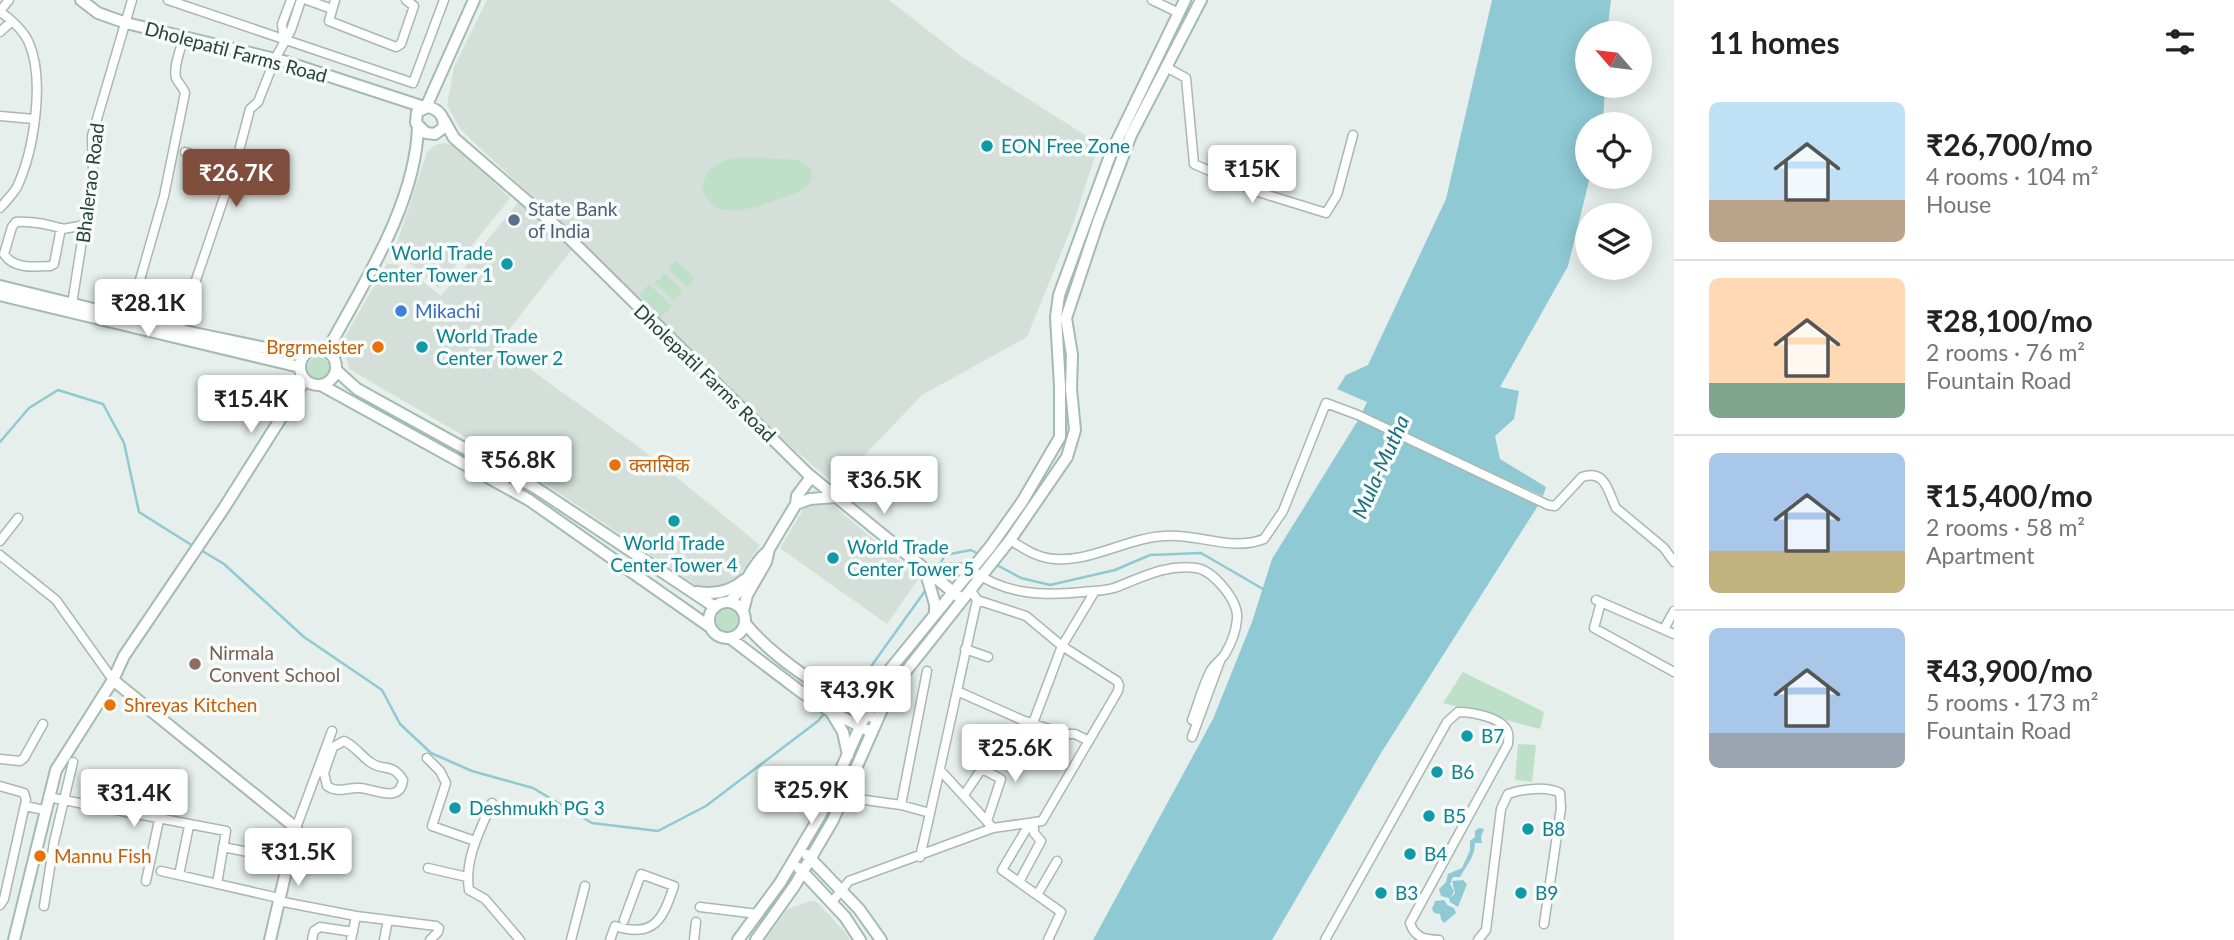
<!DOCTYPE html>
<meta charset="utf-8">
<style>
body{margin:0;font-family:Lato,"Noto Sans Devanagari",sans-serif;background:#f2f2f2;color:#222;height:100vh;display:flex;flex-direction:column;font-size:26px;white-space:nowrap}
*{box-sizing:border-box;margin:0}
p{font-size:23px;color:#767676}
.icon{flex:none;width:38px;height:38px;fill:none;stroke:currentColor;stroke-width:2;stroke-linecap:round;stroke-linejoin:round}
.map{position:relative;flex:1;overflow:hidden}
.side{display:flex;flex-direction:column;background:#fff;width:560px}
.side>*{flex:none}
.needle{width:46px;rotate:298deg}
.buttons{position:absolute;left:1575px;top:21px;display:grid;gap:14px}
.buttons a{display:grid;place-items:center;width:77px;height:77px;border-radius:50%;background:#fff;box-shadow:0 4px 18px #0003;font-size:35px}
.price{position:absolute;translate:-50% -60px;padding:0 16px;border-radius:7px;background:#fff;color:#222;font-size:23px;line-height:46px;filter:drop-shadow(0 2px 4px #0008)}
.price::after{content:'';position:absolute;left:50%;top:42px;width:21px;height:16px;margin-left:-10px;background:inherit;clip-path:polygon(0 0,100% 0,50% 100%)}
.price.selected{background:#804e3d;color:#fff}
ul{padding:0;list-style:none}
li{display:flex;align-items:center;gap:21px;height:175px;padding:0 35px}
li+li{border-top:2px solid #e0e0e0}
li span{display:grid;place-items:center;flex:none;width:196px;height:140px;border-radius:10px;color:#555}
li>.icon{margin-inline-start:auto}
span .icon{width:84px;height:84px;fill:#fffc;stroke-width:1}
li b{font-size:30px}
h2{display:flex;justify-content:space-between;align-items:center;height:84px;padding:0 35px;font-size:30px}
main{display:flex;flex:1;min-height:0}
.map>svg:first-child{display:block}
</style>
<main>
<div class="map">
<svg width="1674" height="940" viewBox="0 0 1674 940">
<rect width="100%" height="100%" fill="#e6efeb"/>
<path fill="#d4dfda" d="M487 0H889L962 57 1099 144 1074 221 1027 337 922 395 836 485 788 444 698 360 577 239 461 130 447 105 454 67Z
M444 143 455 146 510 198 438 288 395 249 427 152 435 145Z
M522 198 572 249 498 344 530 369 643 450 760 545 735 582 718 588 699 587 541 481 349 369 342 342 387 264 401 265 441 296Z
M815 490 919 578 887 624 780 548Z
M810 901H816L845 932 850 940H765L787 909Z"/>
<path fill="#bfe0c8" d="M746 157 799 160 811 169 812 179C805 193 789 195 776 200 751 209 710 223 702 187 708 163 724 159 746 157Z
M676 260 695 278 687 287 668 269Z
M664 273 683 291 673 300 655 283Z
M649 284 672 306 661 317 639 295Z
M307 368a11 11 0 1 1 22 0a11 11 0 1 1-22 0Z
M714 621a13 13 0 1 1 26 0a13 13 0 1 1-26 0Z
M1463 672 1544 712 1540 729 1443 703Z
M1518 744 1536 745 1532 782 1515 780Z"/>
<path fill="#8ec9d4" d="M1492 0H1611L1607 33H1587V86H1605L1603 124H1587V177H1590L1568 266 1500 387 1519 391 1514 419 1495 436 1500 459 1546 487 1543 496 1361 415 1367 402 1337 389 1346 375 1368 365 1446 199Z
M1360 417 1541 501 1381 753 1272 940H1093L1213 719 1252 622 1272 559Z
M1479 828 1484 829 1481 837 1482 843H1475C1475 857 1466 866 1460 877H1453L1450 884 1454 891 1451 898 1455 893 1452 881 1463 880 1467 884 1458 907 1450 902 1449 898 1441 896 1439 889 1446 882 1448 874 1462 868 1470 850V841L1475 837V831Z
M1444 900 1447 905 1454 908 1456 913 1444 923 1441 919 1440 914 1434 913 1432 909 1435 901Z"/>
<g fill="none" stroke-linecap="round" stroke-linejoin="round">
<path stroke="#8ec9d4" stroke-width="2.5" d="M0 442 29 408 58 390 103 404 124 443 139 512 193 546
M199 549 224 564 304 637 382 690 400 724 431 753 472 771 533 788 592 823 658 831 706 806 818 721 826 711
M995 564 1021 578 1050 585 1115 570 1150 555 1201 553 1263 589
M939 566 945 555 971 550 980 555
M837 694 850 675 867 672 925 591"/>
<g stroke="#a8b8b2" stroke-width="11">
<path id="street" d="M168 0 413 83 444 0
M307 0 332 9
M335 0 329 21 396 47 401 44 414 6 406 0
M1152 0 1179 13
M0 11 9 0
M0 12C10 18 24 31 29 43 45 80 34 151 17 187 13 194 6 201 0 208
M0 32 12 21
M284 40 282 24 291 0
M1166 67 1186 78 1194 164 1255 191 1326 213 1337 195 1353 135
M0 116 34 119
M240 147 250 109 258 102 275 59 291 30 301 0
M61 228 54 264 50 266C34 267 13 269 4 254L12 227 16 222C33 221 47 224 63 229L85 225
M137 292 187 309
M72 304 93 171 92 136 132 0
M129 318 164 196 185 93C183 87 178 83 176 78 173 66 181 48 184 37
M179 330 232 174 231 168 227 164 185 152
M1010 540C1024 549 1038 558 1054 559 1092 562 1127 538 1164 536 1199 533 1230 552 1264 539L1283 511 1326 403 1358 415 1548 505 1555 506 1582 477C1606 469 1608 492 1616 508L1664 548 1674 562
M0 541 18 518
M0 555 56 600 113 680
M971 569C1003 595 1044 596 1083 592 1093 591 1104 591 1114 588 1141 578 1165 564 1196 568 1213 570 1239 601 1237 619 1236 630 1231 644 1225 654 1221 660 1215 664 1211 670 1203 685 1198 704 1192 720
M1596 600 1674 634
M1601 602 1594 628 1674 672
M1664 629 1674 611
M965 649 988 657
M957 691 1022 720 1064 734H1075L1089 741
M1192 737 1220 661
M427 758 440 771 446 783 432 826 475 841
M0 759 20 761 24 758 43 724
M982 769 1001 779 987 821
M940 770 993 828
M318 772 324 773 333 747 344 741C355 746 360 755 370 762 383 772 392 762 403 780 400 804 375 789 360 788 347 787 339 794 327 786L324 773
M0 786 24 793 26 800 4 899 0 905
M964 795 989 758 1022 745 1027 739 1062 646 1095 591
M48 797 226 831 217 884
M858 799 901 805 930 813
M492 803C480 830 464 860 469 890L485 899 520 940
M901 805 927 671
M25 806 44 810
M1030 823 1002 870 1061 912 1048 940
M296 828 332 731
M223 847 288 860
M920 857C940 771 958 685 977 600
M428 868 467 877
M161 871 279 898
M179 875 189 826
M146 881 159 820
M1019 882 1041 841 1034 833V822
M1037 895 1057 861
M278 901 356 916 436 926 439 928 438 932 430 940
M831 903 849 881 993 828 1042 821 1118 691 1119 685 1117 681 1062 646 1026 616 977 600 971 590
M44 906 54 842 73 762
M700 907 758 914
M312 940 314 931 320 927 353 932
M351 940 356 916
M384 940 388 920
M571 940 585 886
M610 940 615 926C655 939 663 918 674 886L641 874 624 920
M694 940 696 922
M1325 940 1447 722 1458 712C1471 712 1504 717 1508 733 1509 737 1508 740 1508 744L1410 923C1415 938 1424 939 1439 940
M1478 940 1486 930 1501 809 1508 794C1522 789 1547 786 1560 793L1561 808 1544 924"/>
</g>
<g stroke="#a4bbb3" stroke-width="14">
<path id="secondary" d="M81 0 98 13 126 23 283 61 424 107
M426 107 474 0
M428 107C438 109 446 117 443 128L435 134 426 133 416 123 417 112Z
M444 120 454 138 565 234 808 474 958 596
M0 286 179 330 304 356
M0 295 300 367
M300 367a18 18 0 1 1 36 0a18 18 0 1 1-36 0Z
M327 351C363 284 416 204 418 126
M336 370 357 389 536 488 715 607
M321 385 529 500 710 627
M796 504 810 499 835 497
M697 592C714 595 730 592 744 580
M709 620a18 18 0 1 1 36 0a18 18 0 1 1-36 0Z
M729 602C746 588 750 566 767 552
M743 611 747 595 766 562 769 549 796 504 797 496 811 477
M935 613V604L925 570 971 569
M745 623C774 660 831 694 872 717
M730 638 801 692 830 711 867 730
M113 680 296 828 270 940
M841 699 860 694 880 683
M831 712 843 732 848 755
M807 855 859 909 881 940
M799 868 845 917 860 940
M14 940 56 770 113 680 124 656 224 508 305 380
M738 940 780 883 821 814 872 700 888 672 990 547 1022 502 1060 437V386L1056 317 1059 295 1111 153 1185 0
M756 940 795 885 833 820 884 705 899 680 1010 540 1067 457 1075 430 1071 389 1072 355 1066 318 1098 222 1131 135 1201 0"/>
</g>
<use href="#street" stroke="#fff" stroke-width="8"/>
<use href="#secondary" stroke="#fff" stroke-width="10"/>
</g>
<g fill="#0f9aa8" stroke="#f7fbf9" stroke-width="2.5">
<circle cx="987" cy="146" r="7"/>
<circle cx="507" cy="264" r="7"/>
<circle cx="422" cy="347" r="7"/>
<circle cx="674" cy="521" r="7"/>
<circle cx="833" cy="558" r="7"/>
<circle cx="1467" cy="736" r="7"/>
<circle cx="1437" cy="772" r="7"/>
<circle cx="455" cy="808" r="7"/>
<circle cx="1429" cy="816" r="7"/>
<circle cx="1528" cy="829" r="7"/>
<circle cx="1410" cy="854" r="7"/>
<circle cx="1381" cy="893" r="7"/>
<circle cx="1521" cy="893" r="7"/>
</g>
<circle fill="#5c6f8a" stroke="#f7fbf9" stroke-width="2.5" cx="514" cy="220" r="7"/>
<circle fill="#3f7fe0" stroke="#f7fbf9" stroke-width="2.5" cx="401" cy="311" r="7"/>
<g fill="#e8710a" stroke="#f7fbf9" stroke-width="2.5">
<circle cx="378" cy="347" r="7"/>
<circle cx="615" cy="465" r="7"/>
<circle cx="110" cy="705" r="7"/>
<circle cx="40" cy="856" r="7"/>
</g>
<circle fill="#8d6e63" stroke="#f7fbf9" stroke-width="2.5" cx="195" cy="664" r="7"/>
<g text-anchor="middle" stroke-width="7" stroke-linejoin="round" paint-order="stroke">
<g font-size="19" fill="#24423a" stroke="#f7fbf9">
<text transform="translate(236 52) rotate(15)" y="7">Dholepatil Farms Road</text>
<text transform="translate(90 183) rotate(-83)" y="7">Bhalerao Road</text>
<text transform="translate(705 373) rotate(44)" y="7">Dholepatil Farms Road</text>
</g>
<g font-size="19" fill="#0d838f" stroke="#f7fbf9" text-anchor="start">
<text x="1001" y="153">EON Free Zone</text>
<text x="493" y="260" text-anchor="end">World Trade<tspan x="493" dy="22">Center Tower 1</tspan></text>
<text x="436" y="343">World Trade<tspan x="436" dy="22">Center Tower 2</tspan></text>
<text x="674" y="550" text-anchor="middle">World Trade<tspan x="674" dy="22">Center Tower 4</tspan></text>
<text x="847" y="554">World Trade<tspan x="847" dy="22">Center Tower 5</tspan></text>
<text x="1481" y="743">B7</text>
<text x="1451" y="779">B6</text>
<text x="469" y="815">Deshmukh PG 3</text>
<text x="1443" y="823">B5</text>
<text x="1542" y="836">B8</text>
<text x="1424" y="861">B4</text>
<text x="1395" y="900">B3</text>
<text x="1535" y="900">B9</text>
</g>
<g font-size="19" fill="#4e5e75" stroke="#f7fbf9" text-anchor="start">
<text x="528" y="216">State Bank<tspan x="528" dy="22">of India</tspan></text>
</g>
<g font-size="19" fill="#366cbe" stroke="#f7fbf9" text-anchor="start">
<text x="415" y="318">Mikachi</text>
</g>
<g font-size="19" fill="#c56008" stroke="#f7fbf9" text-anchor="start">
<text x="364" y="354" text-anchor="end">Brgrmeister</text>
<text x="629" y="472">क्लासिक</text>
<text x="124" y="712">Shreyas Kitchen</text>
<text x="54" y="863">Mannu Fish</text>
</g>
<g font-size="19" fill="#785e54" stroke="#f7fbf9" text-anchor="start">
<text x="209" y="660">Nirmala<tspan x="209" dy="22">Convent School</tspan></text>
</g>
<g font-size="21" font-style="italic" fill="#1c6f80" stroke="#f7fbf9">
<text transform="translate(1381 467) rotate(-66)" y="7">Mula-Mutha</text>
</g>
</g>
</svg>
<div class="buttons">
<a><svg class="needle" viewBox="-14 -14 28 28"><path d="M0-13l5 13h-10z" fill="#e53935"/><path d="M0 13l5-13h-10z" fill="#767676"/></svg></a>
<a><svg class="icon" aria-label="locate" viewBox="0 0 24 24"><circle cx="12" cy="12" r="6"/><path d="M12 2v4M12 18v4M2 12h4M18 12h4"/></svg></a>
<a><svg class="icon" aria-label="layers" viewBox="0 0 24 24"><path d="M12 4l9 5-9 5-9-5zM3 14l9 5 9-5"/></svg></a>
</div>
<b class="price" style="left:1252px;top:205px">₹15K</b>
<b class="price selected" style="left:236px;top:209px">₹26.7K</b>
<b class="price" style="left:148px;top:339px">₹28.1K</b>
<b class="price" style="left:251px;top:435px">₹15.4K</b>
<b class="price" style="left:518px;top:496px">₹56.8K</b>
<b class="price" style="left:884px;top:516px">₹36.5K</b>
<b class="price" style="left:857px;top:726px">₹43.9K</b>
<b class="price" style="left:1015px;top:784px">₹25.6K</b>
<b class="price" style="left:811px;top:826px">₹25.9K</b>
<b class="price" style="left:134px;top:829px">₹31.4K</b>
<b class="price" style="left:298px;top:888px">₹31.5K</b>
</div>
<section class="side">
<h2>11 homes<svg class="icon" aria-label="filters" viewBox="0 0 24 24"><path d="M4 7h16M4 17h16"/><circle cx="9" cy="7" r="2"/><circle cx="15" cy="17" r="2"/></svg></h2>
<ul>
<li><span style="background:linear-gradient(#bfe0f5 70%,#b9a48a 0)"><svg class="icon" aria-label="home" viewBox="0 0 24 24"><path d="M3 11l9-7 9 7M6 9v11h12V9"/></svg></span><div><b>₹26,700/mo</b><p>4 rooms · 104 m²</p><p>House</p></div></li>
<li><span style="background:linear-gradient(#ffd9b3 75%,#7fa58c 0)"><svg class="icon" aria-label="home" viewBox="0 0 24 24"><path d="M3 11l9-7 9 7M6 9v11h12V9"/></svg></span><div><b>₹28,100/mo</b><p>2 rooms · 76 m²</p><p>Fountain Road</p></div></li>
<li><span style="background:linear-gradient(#a9c7e8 70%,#c2b280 0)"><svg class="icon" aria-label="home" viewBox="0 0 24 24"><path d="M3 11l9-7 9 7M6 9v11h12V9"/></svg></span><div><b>₹15,400/mo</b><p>2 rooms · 58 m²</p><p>Apartment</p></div></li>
<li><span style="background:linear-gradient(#a9c7e8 75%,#9aa5b1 0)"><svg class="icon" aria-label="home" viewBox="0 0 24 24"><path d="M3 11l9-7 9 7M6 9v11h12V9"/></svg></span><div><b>₹43,900/mo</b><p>5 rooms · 173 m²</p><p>Fountain Road</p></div></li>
</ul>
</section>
</main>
